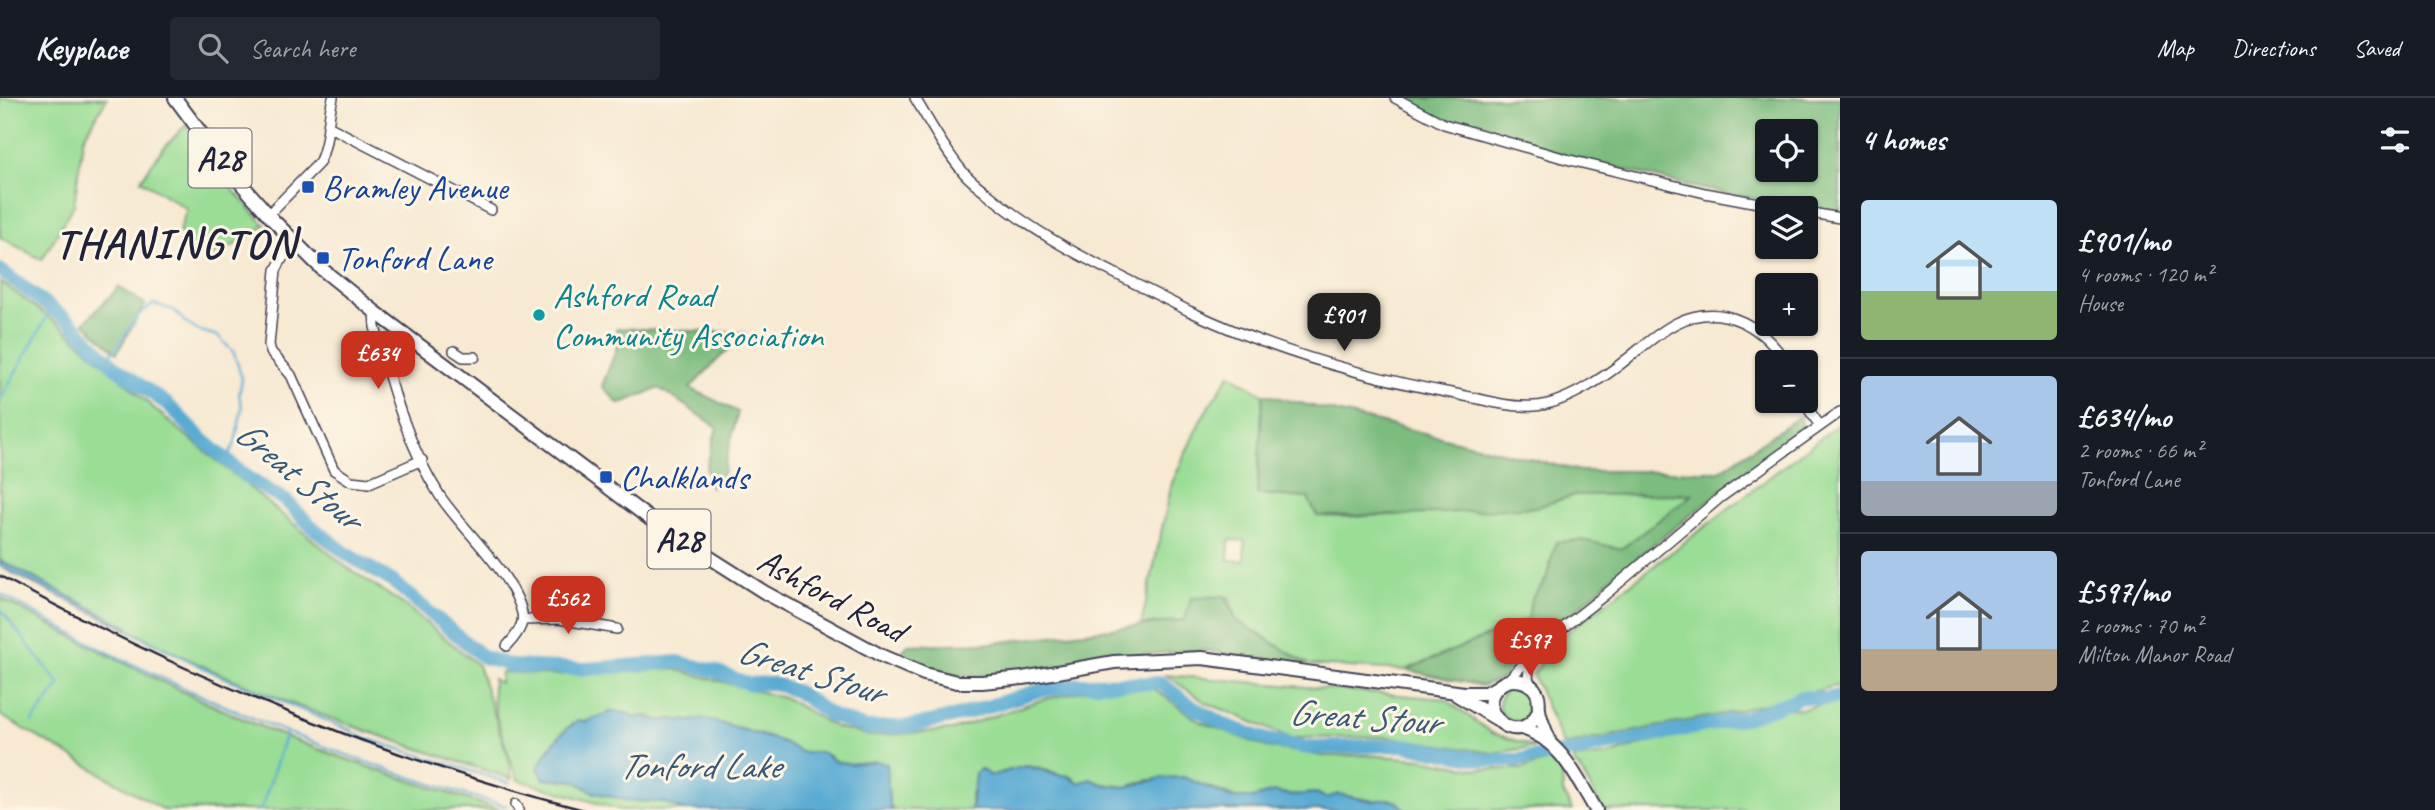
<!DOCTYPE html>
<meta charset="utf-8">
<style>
body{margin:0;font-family:Caveat,sans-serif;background:#242831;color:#f1f3f6;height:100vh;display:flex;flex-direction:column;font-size:26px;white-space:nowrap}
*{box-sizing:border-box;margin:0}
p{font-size:23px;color:#9ea1a6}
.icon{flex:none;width:38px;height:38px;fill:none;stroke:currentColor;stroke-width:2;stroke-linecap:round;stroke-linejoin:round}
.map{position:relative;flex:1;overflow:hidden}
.side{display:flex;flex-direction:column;background:#171b24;width:595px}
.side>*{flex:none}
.tools{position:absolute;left:1755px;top:21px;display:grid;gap:14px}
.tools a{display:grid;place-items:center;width:63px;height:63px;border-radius:7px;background:#171b24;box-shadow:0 2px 5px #0004;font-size:35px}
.price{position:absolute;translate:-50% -60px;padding:0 16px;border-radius:14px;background:#c8321e;color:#fff;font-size:23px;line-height:46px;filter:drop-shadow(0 2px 4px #0008)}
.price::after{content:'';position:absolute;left:50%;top:42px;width:21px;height:16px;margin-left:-10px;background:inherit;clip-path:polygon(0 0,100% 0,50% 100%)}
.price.selected{background:#222;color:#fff}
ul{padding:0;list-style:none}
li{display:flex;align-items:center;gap:21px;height:175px;padding:0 21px}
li+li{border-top:2px solid #363941}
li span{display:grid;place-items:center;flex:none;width:196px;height:140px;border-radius:7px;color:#555}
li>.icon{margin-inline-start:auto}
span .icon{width:84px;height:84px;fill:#fffc;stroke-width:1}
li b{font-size:30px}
h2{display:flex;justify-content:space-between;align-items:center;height:84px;padding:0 21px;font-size:30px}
header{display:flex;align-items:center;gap:42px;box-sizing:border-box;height:98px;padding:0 35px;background:#171b24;border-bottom:2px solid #363941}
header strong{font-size:33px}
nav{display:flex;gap:38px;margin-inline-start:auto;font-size:24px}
.search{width:490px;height:63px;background:#242831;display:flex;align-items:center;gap:18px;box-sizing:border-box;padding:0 24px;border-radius:7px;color:#9ea1a6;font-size:26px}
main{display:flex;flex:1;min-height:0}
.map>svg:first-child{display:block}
</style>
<header>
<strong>Keyplace</strong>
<div class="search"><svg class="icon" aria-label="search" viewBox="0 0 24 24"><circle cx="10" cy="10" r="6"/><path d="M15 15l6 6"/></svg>Search here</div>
<nav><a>Map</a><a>Directions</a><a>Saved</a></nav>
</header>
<main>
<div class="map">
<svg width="1840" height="712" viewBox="0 0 1840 712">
<rect width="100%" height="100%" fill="#fcf5e5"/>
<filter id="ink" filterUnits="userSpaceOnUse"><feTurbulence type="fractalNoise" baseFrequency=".0143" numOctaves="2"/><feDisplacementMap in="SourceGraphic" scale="14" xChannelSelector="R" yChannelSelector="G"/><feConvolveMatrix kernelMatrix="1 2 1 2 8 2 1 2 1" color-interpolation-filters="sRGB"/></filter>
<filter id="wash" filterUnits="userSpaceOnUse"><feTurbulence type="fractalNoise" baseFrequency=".00686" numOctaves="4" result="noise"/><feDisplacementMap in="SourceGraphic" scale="28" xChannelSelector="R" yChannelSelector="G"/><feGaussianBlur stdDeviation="1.57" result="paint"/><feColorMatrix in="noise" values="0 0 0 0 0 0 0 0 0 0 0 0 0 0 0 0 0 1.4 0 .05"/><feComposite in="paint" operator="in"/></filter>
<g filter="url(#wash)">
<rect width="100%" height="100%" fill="#f7e9d2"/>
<path fill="#9add95" stroke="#5e8068" stroke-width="2" fill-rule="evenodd" d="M0 0H107L83 41 74 107 42 162 0 139Z
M186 27 225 83 265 127C245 143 226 152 203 161L179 133 187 111 141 82 161 53Z
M0 183 61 228 164 319 345 468 403 506 478 567 510 665 512 681C415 650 316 618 223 577 147 543 73 503 0 464Z
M1230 276 1263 296 1257 396 1308 400 1317 418 1344 419 1536 409 1576 397 1694 396 1529 521 1406 572 1309 567 1236 522 1229 499 1186 522 1141 527 1172 385 1201 321ZM1229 442 1245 443 1244 463 1228 462Z
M1840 325V587L1728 615 1563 647 1533 577 1556 543Z
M0 500C91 549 183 597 279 636 352 665 426 688 501 712H164L0 617Z
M674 571 787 601 835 629 870 638 952 632 1041 602 1086 592 1150 588 1199 623 1266 649 1323 658 1365 657 1421 661 1475 671H1521L1552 662 1562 674 1563 694 1572 712H1406C1391 696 1387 705 1370 702 1349 700 1349 695 1326 700L1316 695 1294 697 1274 694 1253 700H1235L1210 689 1148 682 1126 689 1097 685H1078L1072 679C1058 678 1048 670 1034 669 1022 667 1002 675 989 678L981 671 971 695V712H892L888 701 887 667 876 663 850 666 835 663 826 656 801 654 783 644 726 626 669 621 661 623 646 618 633 620 629 616C613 615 594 626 578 622 561 633 547 652 538 670L561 681 574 683 593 694 629 703 663 704 684 712H621L518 682C508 651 490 616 493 581L500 585 501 574 559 577 580 574Z
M1166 577 1445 601 1492 635 1535 649 1492 655 1390 639 1290 640 1205 604Z
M1499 606a17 17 0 1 1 34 0a17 17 0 1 1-34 0Z
M1840 602V712H1603L1580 671 1575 667 1573 661 1608 657 1643 646 1750 622 1788 610 1802 611Z"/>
<path fill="#7bbc7e" stroke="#4e6f5c" stroke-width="2" fill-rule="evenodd" d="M1400 0H1840V117L1699 90 1571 59 1445 23ZM1768 33H1806V72H1768Z
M119 189 145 206 117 255 84 225Z
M616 230 744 235 690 290 738 314 722 379 711 389 706 370 717 329 659 290 619 306 602 288 616 252Z
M1263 296 1580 373H1720L1800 318 1804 335 1726 389 1609 482 1521 562 1508 578 1482 588 1406 572 1528 521 1531 501 1546 481 1556 444 1583 442 1621 451 1693 396 1576 397 1536 409 1409 417 1317 418 1308 400 1257 396Z
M1225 498 1236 522 1309 567 1203 552 1112 559 1009 577 959 578 937 574 899 557 908 547 993 545 1185 522 1191 500Z"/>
<path fill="#58aad3" stroke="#3d6687" stroke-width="2" d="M0 462 128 529V532L12 475 0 468Z
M613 613 630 616 633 620 646 618 661 623 669 621 689 623 703 620 783 644 801 654H821L835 663 850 666 876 663 887 666C889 683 886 697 892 712H684L663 704 629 703 593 694 574 683 544 681 538 670C548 652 560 633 579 622L585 624Z
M1025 668C1040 669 1053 679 1067 677L1078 685 1091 681 1105 687 1126 689 1161 680 1184 679 1232 700H1253L1274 694 1294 697 1316 695 1326 700 1338 696 1372 703 1388 701 1398 704 1406 712H971L975 675 981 671 990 678Z"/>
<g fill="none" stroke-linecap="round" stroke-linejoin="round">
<path stroke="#58aad3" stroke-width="2.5" d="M107 262 139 217 153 206 174 212 186 225 197 232 218 238 234 255 242 281 239 297 242 310 235 345 226 362
M0 302 52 210
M0 496C42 519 84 543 128 564 249 622 376 673 506 708
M0 511 60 587 32 624
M127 532 216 576 352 633 358 638 509 685
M261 712 286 635"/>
<path stroke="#58aad3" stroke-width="14" d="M0 172 70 224 115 269 167 306 202 341 248 380 286 403 312 429 348 457 392 483 483 559 513 568 585 571 678 564 715 573 749 586 773 585 798 594 832 618 866 630 911 628 961 617 1037 593 1081 586 1161 585 1194 610 1228 628 1268 642 1310 650 1403 647 1484 662H1519L1581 652 1748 619 1802 599 1826 601 1840 598"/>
</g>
</g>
<g filter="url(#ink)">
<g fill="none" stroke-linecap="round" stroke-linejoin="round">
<g stroke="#424052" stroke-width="12">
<path id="minor" d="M915 0C930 25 945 53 964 75 971 83 980 89 988 96 1028 130 1072 154 1118 177 1142 189 1165 201 1189 213 1274 253 1364 279 1456 296 1481 301 1508 310 1534 308 1563 307 1605 279 1627 261 1657 237 1684 210 1725 218 1753 224 1770 242 1787 264
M1395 0 1444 26 1570 62 1705 95 1785 110
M328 28 491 112
M1806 114 1840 120
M268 117 319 65C329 45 327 22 333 0
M296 146 283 159 276 172 269 247 271 254 291 277 334 372 351 383 369 385 422 362
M374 213 375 229C391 286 407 347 440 398 462 431 514 477 522 515 525 527 515 539 507 548
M454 253 463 259H475
M1803 303 1820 328
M523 522 559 521 617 531
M1507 583 1545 544 1606 496 1721 399 1840 314
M1530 586 1528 579 1531 559
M516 706 519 712"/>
</g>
<g stroke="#424052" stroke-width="16">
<path id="highway" d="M175 0 224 66 274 123 323 172 374 213 654 424 764 494 882 558 924 576 957 584H982L1023 580 1114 564 1202 560 1464 595H1486L1497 589
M1457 597 1495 620
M1539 612C1522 655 1469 612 1500 587 1512 578 1530 582 1537 595 1540 601 1538 605 1539 611 1540 621 1546 633 1549 642
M1522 630C1560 641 1577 680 1596 712"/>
</g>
<use href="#minor" stroke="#fff" stroke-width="9"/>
<use href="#highway" stroke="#fff" stroke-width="12"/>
<path stroke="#22223b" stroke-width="2.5" d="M0 478C185 578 380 659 584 712"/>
</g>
</g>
<g fill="#1a4fb4" stroke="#fcf5e5" stroke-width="2.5">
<rect x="301" y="82" width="14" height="14" rx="3.5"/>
<rect x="316" y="153" width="14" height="14" rx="3.5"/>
<rect x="599" y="372" width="14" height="14" rx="3.5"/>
</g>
<circle fill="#0f9aa8" stroke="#fcf5e5" stroke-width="2.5" cx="539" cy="217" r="7"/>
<g text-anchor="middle" stroke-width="6" stroke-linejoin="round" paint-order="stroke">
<g fill="#fcf5e5" stroke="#63616e" stroke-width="2">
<rect x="188.5" y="30.5" width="63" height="59" rx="5"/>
<rect x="647.5" y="411.5" width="63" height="59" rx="5"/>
</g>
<g font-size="33" font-weight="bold" fill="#22223b">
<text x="220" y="72">A28</text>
<text x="679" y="453">A28</text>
</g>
<g font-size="35" fill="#164399" stroke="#fcf5e5" text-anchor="start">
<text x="322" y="101">Bramley Avenue</text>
<text x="337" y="172">Tonford Lane</text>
<text x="620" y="391">Chalklands</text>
</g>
<g font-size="35" fill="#0d838f" stroke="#fcf5e5" text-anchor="start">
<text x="553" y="209">Ashford Road<tspan x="553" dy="40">Community Association</tspan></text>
</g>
<g font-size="35" fill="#22223b" stroke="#fcf5e5">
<text transform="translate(832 497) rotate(28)" y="12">Ashford Road</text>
</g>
<g font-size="37" font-style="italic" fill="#385878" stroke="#fcf5e5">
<text transform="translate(299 376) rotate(39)" y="13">Great Stour</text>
<text transform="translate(811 572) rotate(17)" y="13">Great Stour</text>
<text transform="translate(1364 618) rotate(4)" y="13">Great Stour</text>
<text x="699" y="680">Tonford Lake</text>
</g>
<g font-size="42" font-weight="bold" letter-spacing="2" fill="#22223b" stroke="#fcf5e5">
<text x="176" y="159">THANINGTON</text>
</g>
</g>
</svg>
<div class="tools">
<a><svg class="icon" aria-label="locate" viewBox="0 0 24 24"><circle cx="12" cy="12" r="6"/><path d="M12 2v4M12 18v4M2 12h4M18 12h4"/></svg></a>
<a><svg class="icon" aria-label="layers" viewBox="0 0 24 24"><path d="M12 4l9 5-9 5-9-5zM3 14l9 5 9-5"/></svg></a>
<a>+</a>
<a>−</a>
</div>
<b class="price selected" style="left:1344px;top:255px">£901</b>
<b class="price" style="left:378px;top:293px">£634</b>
<b class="price" style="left:568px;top:538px">£562</b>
<b class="price" style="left:1530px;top:580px">£597</b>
</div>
<section class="side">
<h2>4 homes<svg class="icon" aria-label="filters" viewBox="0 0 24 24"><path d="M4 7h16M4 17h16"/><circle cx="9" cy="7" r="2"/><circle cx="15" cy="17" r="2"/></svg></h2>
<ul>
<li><span style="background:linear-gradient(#bfe0f5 65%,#8fb573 0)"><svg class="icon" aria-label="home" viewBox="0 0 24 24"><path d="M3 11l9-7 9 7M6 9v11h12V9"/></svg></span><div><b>£901/mo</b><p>4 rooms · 120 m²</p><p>House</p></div></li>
<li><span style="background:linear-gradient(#a9c7e8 75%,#9aa5b1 0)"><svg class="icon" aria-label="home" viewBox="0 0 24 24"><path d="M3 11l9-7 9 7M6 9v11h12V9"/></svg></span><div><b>£634/mo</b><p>2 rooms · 66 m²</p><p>Tonford Lane</p></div></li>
<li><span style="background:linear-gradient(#a9c7e8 70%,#b9a48a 0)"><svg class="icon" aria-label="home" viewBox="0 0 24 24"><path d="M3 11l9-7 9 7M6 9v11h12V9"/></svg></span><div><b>£597/mo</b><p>2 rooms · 70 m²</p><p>Milton Manor Road</p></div></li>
</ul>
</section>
</main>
